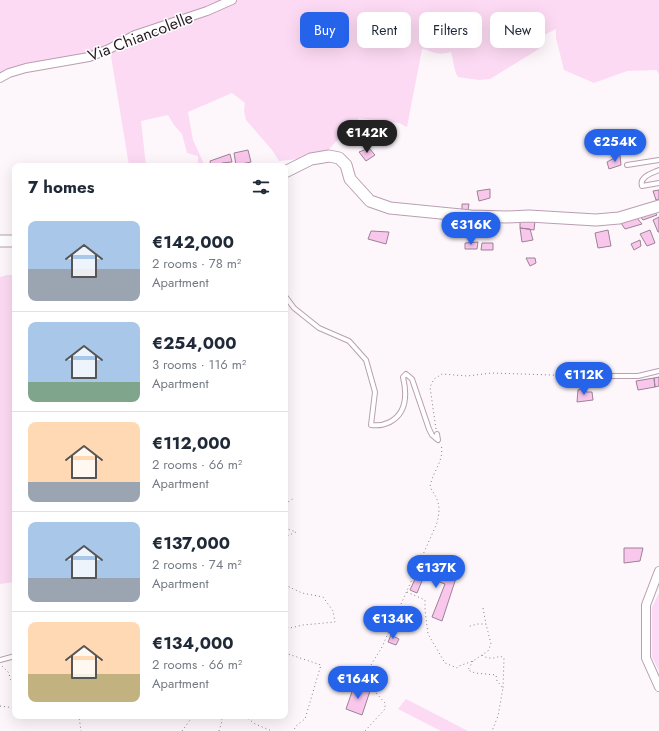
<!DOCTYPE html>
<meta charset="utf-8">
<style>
body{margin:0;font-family:Jost,sans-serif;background:#f2f2f3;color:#1f2937;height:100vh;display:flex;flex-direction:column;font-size:15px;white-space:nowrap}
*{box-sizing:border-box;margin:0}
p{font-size:13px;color:#747a83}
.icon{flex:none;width:22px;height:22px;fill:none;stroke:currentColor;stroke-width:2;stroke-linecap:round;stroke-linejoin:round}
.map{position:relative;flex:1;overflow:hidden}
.panel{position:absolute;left:12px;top:163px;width:276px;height:556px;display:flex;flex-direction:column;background:#fff;border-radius:8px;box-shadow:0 4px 16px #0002}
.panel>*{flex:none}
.top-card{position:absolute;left:300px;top:12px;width:299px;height:36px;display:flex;gap:8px}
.price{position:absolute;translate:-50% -34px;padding:0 9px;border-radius:14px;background:#2563eb;color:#fff;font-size:13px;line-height:26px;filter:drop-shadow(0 1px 2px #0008)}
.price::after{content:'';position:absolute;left:50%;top:24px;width:12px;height:9px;margin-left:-6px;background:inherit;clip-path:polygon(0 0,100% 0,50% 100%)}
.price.current{background:#222;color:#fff}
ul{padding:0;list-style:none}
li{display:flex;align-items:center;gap:12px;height:100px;padding:0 16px}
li+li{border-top:1px solid #e0e1e3}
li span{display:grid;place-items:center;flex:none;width:112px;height:80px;border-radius:8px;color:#555}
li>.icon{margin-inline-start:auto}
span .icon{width:48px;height:48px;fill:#fffc;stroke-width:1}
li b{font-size:17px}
h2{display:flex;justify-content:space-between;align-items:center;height:48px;padding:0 16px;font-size:17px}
.tag{padding:0 14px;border-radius:8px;background:#fff;box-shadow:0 4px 16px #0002;font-size:14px;line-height:36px}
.tag.current{background:#2563eb;color:#fff}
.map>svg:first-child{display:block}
</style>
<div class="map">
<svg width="659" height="731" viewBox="0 0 659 731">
<rect width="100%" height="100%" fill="#fdf7fb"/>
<path fill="#fcdaf3" d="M0 0H659V74L656 70 627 71 594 83 564 70 556 38V29L542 36 539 49 490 79 479 80 458 77C453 69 454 61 451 52 436 56 436 52 422 49L407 127 399 123 359 118 324 154 308 158 279 161 272 150 246 120 244 110 245 103 232 93 188 112 193 140 205 166H198V156L187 153 182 134 174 125 168 115 141 121 146 166H129L109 44 87 53 0 75Z
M7 275H15V582L0 584V277Z
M659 593V671L652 657V607Z
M406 699 468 731H441L398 709Z"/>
<path fill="#f9c7ec" stroke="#9d8295" d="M369 148 375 155 366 161 359 152Z
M248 150 251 162 236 165 234 153Z
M230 154 232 162 222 163 223 166H211L210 161Z
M620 155 621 165 609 169 607 162Z
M490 189V198L479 201 477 191Z
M659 190V199L656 200 653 191Z
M462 204H469L468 210H462Z
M654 211 657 215 643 220 640 216Z
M659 217V232H658L653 220Z
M637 218 642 224 625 229 621 223Z
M520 221H535L534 230 520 228Z
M520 228 530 229 533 240 522 242Z
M608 230 611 246 598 248 595 233Z
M650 230 655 243 647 246 640 234Z
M371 231 389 232 386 244 368 239Z
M640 240 641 246 634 250 631 244Z
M478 242 477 249H465V243Z
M482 243H493V250H481Z
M526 258H535L536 263 530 266Z
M659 377V386L655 387 654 378Z
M654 378 655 387 638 390 636 381Z
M586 387V392H592L593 400 577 402 578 390Z
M624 548H643L640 561 624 563Z
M421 566 456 578 442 621 432 617 445 584 424 576 417 593 410 590Z
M391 635 399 639 396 645 388 642Z
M354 686 370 691 362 715 346 709Z"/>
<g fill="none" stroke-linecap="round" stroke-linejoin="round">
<g stroke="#ba9eb2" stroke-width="6">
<path id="service" d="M627 165 659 160
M659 170C652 173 639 177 642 186L659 183
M285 296 294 308 319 328 349 341 366 360 375 392 371 425C378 426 384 425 390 422 407 413 407 394 403 377L406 374 412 379 429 429 432 435 438 440 437 434
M586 376H638L659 371
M0 660 15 656"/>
</g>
<g stroke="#ba9eb2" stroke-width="10">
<path id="minor" d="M0 78 9 73 26 68 89 57 109 49 135 35 207 11 232 0
M659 571 646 605V658L659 687"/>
</g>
<g stroke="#ba9eb2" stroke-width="13">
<path id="secondary" d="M285 172 311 159 329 156 339 158 346 165 350 179 370 201 390 208 471 216 506 217 529 216 596 220 619 218 659 206
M0 241H15"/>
</g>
<path stroke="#887f85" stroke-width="1" stroke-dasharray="1 3" stroke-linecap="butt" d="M436 429 430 387 434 379 442 374 467 376 492 373 581 376
M285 504 294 498
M285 528 296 532 285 537
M285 585 302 593 323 597 333 611 335 622 303 625 290 628 285 626
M407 592 425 600V610L428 634 445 663 457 668 459 666 473 661 488 651 491 644 486 624H477L467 627
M483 608 486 624
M285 653 321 665 305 719 297 725 293 731
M482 655C487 659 494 659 500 656L504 658 503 688
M473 661 468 670 475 673 496 675 497 681 503 688 498 716 492 731
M2 666 9 673 10 679 15 684
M0 706 15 708
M77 716 79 717 81 731
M245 716 255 724 272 731
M182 731 193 716
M219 731 222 721 221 716
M365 731 385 709V703L369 685 371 665 382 647 437 523C441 506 439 501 430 487 432 472 445 461 441 444"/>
<use href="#service" stroke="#fff" stroke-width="4"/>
<use href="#minor" stroke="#fff" stroke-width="8"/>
<use href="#secondary" stroke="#fff" stroke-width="11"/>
</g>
<g text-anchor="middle" stroke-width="3" stroke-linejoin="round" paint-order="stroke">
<g font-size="16" fill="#261c23" stroke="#fff">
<text transform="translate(140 36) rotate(-21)" y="6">Via Chiancolelle</text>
</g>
</g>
</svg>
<b class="price current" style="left:367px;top:154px">€142K</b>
<b class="price" style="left:615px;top:163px">€254K</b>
<b class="price" style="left:471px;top:246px">€316K</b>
<b class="price" style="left:584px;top:396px">€112K</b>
<b class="price" style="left:436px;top:589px">€137K</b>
<b class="price" style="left:393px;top:640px">€134K</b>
<b class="price" style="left:358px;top:700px">€164K</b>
<div class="top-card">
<a class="tag current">Buy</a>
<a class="tag">Rent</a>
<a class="tag">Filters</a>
<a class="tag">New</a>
</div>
<section class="panel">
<h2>7 homes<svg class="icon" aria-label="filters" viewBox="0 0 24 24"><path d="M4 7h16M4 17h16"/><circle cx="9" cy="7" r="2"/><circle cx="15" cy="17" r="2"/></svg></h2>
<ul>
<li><span style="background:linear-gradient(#a9c7e8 60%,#9aa5b1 0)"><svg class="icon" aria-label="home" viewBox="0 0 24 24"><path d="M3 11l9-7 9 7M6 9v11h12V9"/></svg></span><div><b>€142,000</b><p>2 rooms · 78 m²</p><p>Apartment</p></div></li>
<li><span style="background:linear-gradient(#a9c7e8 75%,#7fa58c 0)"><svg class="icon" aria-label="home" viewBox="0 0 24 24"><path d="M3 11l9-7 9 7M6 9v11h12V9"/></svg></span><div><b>€254,000</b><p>3 rooms · 116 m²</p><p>Apartment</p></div></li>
<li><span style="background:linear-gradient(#ffd9b3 75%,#9aa5b1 0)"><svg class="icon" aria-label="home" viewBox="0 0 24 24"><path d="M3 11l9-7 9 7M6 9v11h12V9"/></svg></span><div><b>€112,000</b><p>2 rooms · 66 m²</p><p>Apartment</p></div></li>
<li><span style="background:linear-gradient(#a9c7e8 70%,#9aa5b1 0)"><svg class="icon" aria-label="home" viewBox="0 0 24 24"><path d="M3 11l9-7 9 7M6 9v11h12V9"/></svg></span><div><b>€137,000</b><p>2 rooms · 74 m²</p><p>Apartment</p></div></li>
<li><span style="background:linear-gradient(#ffd9b3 65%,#c2b280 0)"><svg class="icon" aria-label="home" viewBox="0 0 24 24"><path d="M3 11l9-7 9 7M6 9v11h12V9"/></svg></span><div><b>€134,000</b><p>2 rooms · 66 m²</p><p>Apartment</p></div></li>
</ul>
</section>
</div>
